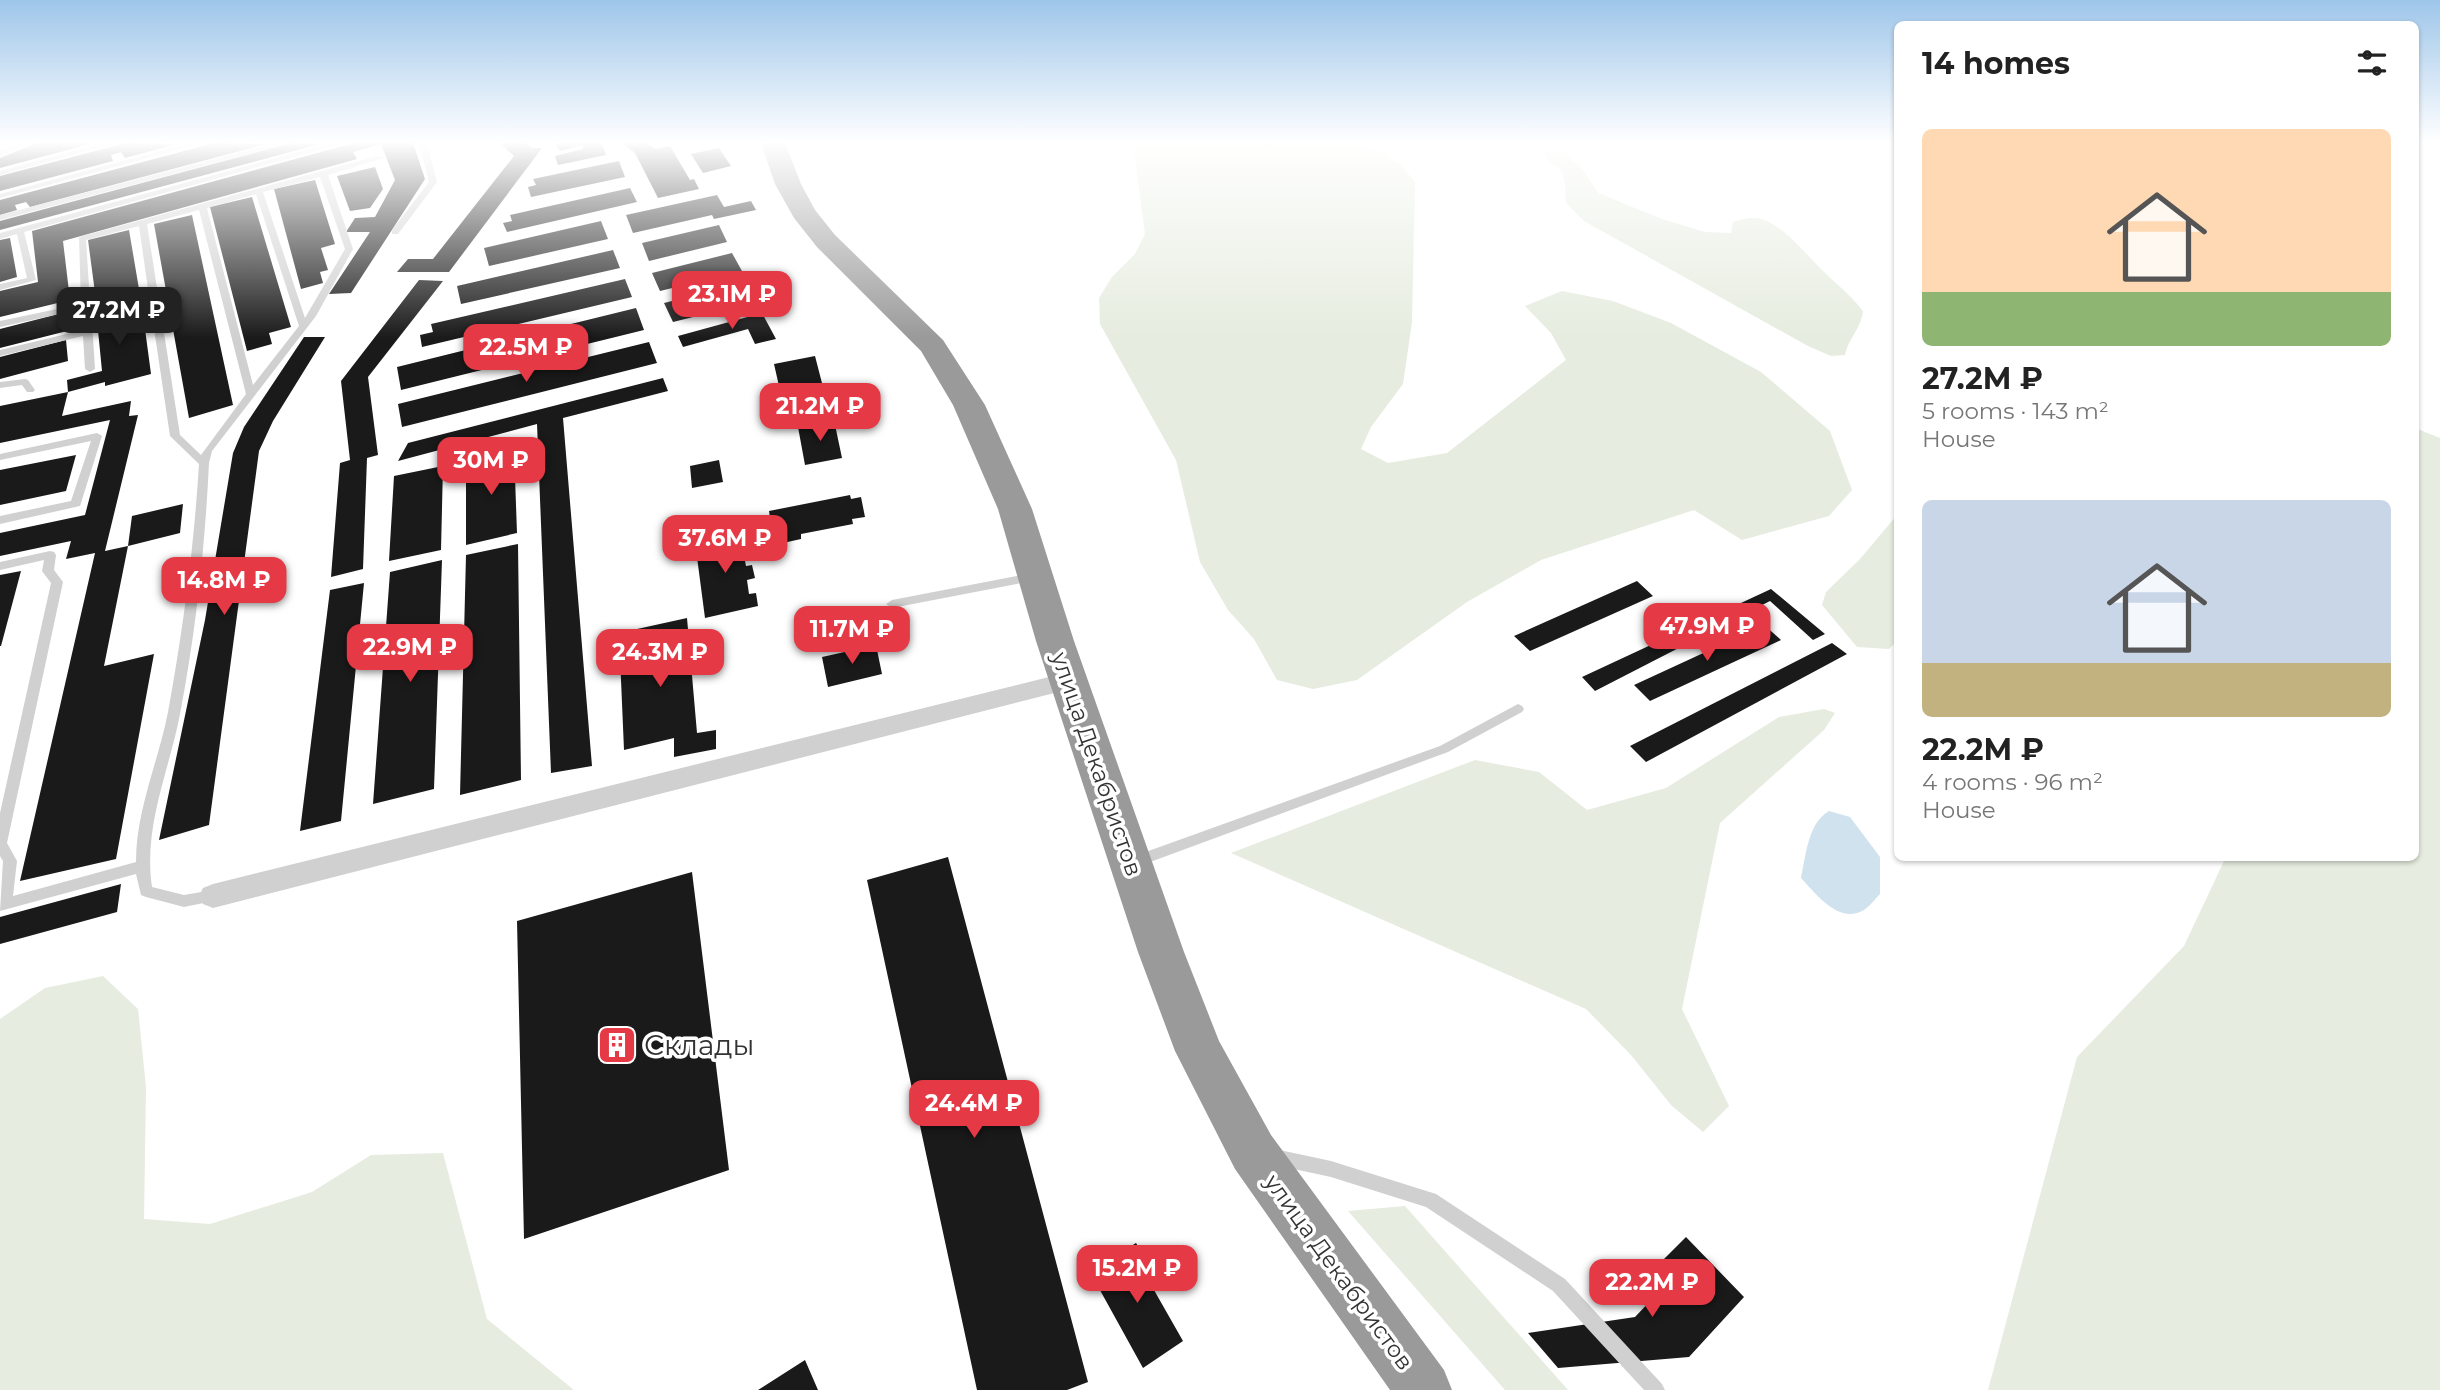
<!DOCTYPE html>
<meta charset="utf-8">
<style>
body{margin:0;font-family:Montserrat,sans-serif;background:#f6f6f6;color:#222;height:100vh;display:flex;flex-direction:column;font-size:26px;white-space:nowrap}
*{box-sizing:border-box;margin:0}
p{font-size:23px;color:#767676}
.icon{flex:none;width:38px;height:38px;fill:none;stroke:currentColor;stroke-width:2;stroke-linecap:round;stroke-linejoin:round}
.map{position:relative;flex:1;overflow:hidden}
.side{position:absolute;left:1894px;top:21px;width:525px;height:840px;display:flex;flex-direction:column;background:#fff;border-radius:10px;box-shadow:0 2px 5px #0004}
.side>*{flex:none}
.price{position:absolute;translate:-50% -60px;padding:0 16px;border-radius:14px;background:#e63946;color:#fff;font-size:23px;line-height:46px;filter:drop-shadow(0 2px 4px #0008)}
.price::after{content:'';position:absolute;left:50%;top:42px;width:21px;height:16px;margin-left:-10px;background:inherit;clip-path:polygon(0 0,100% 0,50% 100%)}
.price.on{background:#222;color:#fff}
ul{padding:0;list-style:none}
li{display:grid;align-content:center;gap:14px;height:371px;padding:0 28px}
li span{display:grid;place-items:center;height:217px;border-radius:10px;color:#555}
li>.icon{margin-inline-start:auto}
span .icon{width:126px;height:126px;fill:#fffc;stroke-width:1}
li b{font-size:30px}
h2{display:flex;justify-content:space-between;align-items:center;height:84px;padding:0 28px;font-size:30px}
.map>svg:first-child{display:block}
</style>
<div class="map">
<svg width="2440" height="1390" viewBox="0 0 2440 1390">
<rect width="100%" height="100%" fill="#fff"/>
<path fill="#e6ecdf" d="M1133 143H1361L1400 164 1415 182 1412 322 1403 384 1371 427 1361 449 1388 463 1447 453 1566 360 1551 333 1525 306 1562 291 1613 301 1671 323 1761 372 1830 431 1852 490 1829 516 1742 540 1694 510 1541 560 1467 602 1357 680 1313 689 1277 680 1254 639 1228 610 1200 562 1176 460 1100 324 1099 298 1112 277 1135 254 1145 234Z
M1562 151 1584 171 1598 193 1662 219 1705 232 1731 233 1733 222C1743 219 1754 216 1765 220 1787 230 1804 252 1820 268 1835 283 1850 294 1863 311 1861 329 1849 337 1845 355L1831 356 1808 346 1584 221 1566 203C1565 192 1567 178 1559 169 1553 163 1546 162 1545 152Z
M2415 428 2440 438V1390H1988L2077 1057 2184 946 2224 861 2223 858H2415Z
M1897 515V641L1889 649 1857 647 1822 605 1826 592 1860 559Z
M1824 709 1835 713 1824 730 1720 823 1682 1009 1729 1106 1703 1132 1671 1105 1631 1055 1586 1009 1231 853 1475 760 1539 772 1587 810 1666 788 1779 717Z
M103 976 138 1009 146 1087 144 1219 210 1224 312 1192 371 1155 443 1153 487 1319 574 1390H0V1019L45 988Z
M1405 1206 1568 1390H1505L1348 1211Z"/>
<path fill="#cfe2ee" d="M1829 811 1850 817 1880 857V894C1875 899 1870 906 1864 910 1839 925 1816 894 1801 878 1806 855 1808 823 1829 811Z"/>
<path fill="#1a1a1a" d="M37 143H89L90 144 0 168V158Z
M126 143 177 144 125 158 121 152 111 155 113 161 0 191V176Z
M214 143 266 144 30 207 26 202 15 205 17 210 0 215V200Z
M291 143 320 144 0 230V221Z
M354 143H413L425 179 351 293 329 294 370 232H346L355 218 375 217 395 180 381 144 353 152 357 159 63 241 70 300 0 317V291L38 282 32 231Z
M500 143H526L532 148H542L449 272H397L408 259H433L514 156Z
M560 143H602L606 155 558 165 555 156 583 149V145L560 151 555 144Z
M622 143H647L655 149 670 146 690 180 694 179 699 189 658 198 635 153Z
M719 148 731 166 703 173 691 154Z
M619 161 625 177 531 197 528 187 536 185 533 179Z
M375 167 383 189 370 208 350 211 337 176Z
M315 180 335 244 321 248 328 270 320 272 323 283 301 289 274 189Z
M630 188 637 202 507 232 503 223 512 221 510 215Z
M717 195 724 207 751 201 756 210 714 219 712 215 633 233 626 215Z
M252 197 291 327 269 333 272 344 247 351 210 207Z
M192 215 233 405 189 418 154 224Z
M601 221 608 239 489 266 484 248Z
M719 225 727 242 649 261 642 243Z
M129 230 139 289 96 300 88 240Z
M10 238 17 277 0 282V240Z
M613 250 620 268 461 304 457 286Z
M732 253 742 271 660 291 652 273Z
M625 279 632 297 422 347 420 335 433 332 431 324Z
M419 280 443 281 368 377 378 455 367 458 363 569 331 577 340 463 350 460 341 381Z
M747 282 757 301 673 322 664 303Z
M141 299 151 374 105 386V382L68 392 67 380 102 371 96 310Z
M636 308 644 330 401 390 397 367Z
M70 311 71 330 0 348V329Z
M762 313 776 339 755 344 748 329 683 347 678 336Z
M304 337H325L273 421 259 451 209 825 159 840 205 620 233 453 244 427Z
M66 340 68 361 0 379V357Z
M649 342 657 363 402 427 398 404Z
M815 356 823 387 781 395 774 364Z
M663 378 668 391 563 418 592 766 551 773 537 424 398 461 408 443Z
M68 392 62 416 131 401 129 416 138 415 105 551 128 546 132 516 183 504 180 533 128 546 104 666 154 654 116 859 20 881 95 553 66 559 71 541 0 556V533L85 515 110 420 0 443V406Z
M834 420 842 458 805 465 798 427Z
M514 449 517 533 466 545V459Z
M76 455 66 491 0 505V470Z
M719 460 723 482 692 488 690 466Z
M443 466 441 550 389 561 394 476Z
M850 495 851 499 861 497 865 517 852 519 853 524 801 534V539L774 545 769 511Z
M743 532 745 548 750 547 753 559 745 561 746 566 752 565 755 578 747 580 749 594 756 593 758 606 705 618 695 542Z
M518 544 521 780 460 795 466 555Z
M442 560 434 789 373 804 390 572Z
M21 571 1 646H0V575Z
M1637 581 1653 596 1530 651 1514 636Z
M364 583 341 821 300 831 330 590Z
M1771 589 1825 634 1813 640 1770 601 1595 691 1582 677Z
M687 618 697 733 716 730V749L674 757V738L624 750 619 633Z
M1764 625 1781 640 1650 701 1634 685Z
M1832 643 1847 654 1646 762 1630 746Z
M876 645 882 674 828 687 822 657Z
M948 857 1088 1382 1067 1390H977L867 880Z
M692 872 729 1170 524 1239 517 921Z
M121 884 117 912 0 944V917Z
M1686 1237 1744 1297 1689 1357 1558 1368 1528 1333 1635 1317 1673 1277 1659 1264Z
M1136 1243 1153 1271 1146 1276 1183 1341 1143 1368 1090 1272Z
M805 1360 818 1390H758Z"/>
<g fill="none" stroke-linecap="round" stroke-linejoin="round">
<path fill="#d0d0d0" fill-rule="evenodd" d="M21 143H33L0 156V151Z
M103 143H116L0 175V171Z
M189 143H203L0 198V194Z
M276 143H290L0 220V215Z
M331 143H344L24 232 36 280 0 290V284L27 278 17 234 0 239V233Z
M419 143H427L437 182 398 234H392V230L429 182Z
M377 156 384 158 328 175 353 249 316 316 212 451 209 463C205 547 196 631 180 714 169 772 143 826 152 887L184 895 213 890 218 892 220 896 218 900 184 907 146 897 141 895 136 874 0 911 3 861 0 856V813L51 583 42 571 44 560 0 570V562L50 551 54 552 56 555 54 570 63 582 7 843 17 861 13 896 136 862C136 810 158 763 168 712 183 630 194 547 199 464L170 436 149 295 91 307 95 369 90 372 85 369 83 336 0 356V350L83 330 82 309 0 327V321L81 304 79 237ZM320 177 345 249 305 318 263 192ZM256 194 299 326 253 385 207 208ZM199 210 246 394 201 455 180 435 147 224ZM139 226 148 289 90 302 86 240Z
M25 379 28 380 35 390 33 392H27L22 385 0 388V382Z
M97 433 102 436 80 506 0 524V516L71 501 91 441 0 460V454Z
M1033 573 1037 574 1039 577 1037 580 892 608 886 604 892 600Z
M1518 704 1522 706 1524 709 1522 712 1448 752 1134 868 1129 866 1127 862 1129 858 1440 746Z
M1275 1149 1331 1161 1436 1194 1565 1279 1662 1384 1665 1390H1644L1553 1291 1426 1207 1331 1177 1275 1165 1269 1163 1267 1157 1269 1151Z"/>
<path fill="#d0d0d0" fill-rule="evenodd" d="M1069 672 1078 675 1081 681 1078 687 213 908 203 904 199 896 203 888 213 884Z"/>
<path fill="#9a9a9a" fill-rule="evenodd" d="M761 143H785L801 184 815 210 835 235 943 340 985 405 1032 509 1074 641 1184 952 1219 1041 1271 1135 1444 1370 1452 1390H1390L1235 1169 1175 1051 1138 952 1036 641 998 509 953 405 921 351 817 247 794 218 775 184Z"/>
</g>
<linearGradient id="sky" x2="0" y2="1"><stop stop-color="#9ec6ea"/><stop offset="0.42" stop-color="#fff"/><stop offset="1" stop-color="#fff" stop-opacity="0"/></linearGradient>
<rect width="2440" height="338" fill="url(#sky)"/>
<defs>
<g id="building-square" transform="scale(2.0125)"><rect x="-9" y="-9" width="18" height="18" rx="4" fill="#e63946" stroke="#fff"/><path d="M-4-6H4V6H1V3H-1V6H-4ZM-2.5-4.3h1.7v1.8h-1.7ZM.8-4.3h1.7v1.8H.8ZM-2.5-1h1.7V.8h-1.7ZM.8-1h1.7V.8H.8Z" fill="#fff"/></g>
</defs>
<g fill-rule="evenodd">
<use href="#building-square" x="617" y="1045"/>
</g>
<g text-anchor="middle" stroke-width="7" stroke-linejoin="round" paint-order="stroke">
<g font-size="23" fill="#333" stroke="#fff">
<text transform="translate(1097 764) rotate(71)" y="8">улица Декабристов</text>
<text transform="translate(1339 1272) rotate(54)" y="8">улица Декабристов</text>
</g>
<g font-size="28" fill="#333" stroke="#fff" text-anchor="start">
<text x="644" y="1055">Склады</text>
</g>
</g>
</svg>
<b class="price" style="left:732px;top:331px">23.1M ₽</b>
<b class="price on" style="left:119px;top:347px">27.2M ₽</b>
<b class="price" style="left:526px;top:384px">22.5M ₽</b>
<b class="price" style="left:820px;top:443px">21.2M ₽</b>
<b class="price" style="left:491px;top:497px">30M ₽</b>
<b class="price" style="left:725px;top:575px">37.6M ₽</b>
<b class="price" style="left:224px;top:617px">14.8M ₽</b>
<b class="price" style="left:1707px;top:663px">47.9M ₽</b>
<b class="price" style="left:852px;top:666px">11.7M ₽</b>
<b class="price" style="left:410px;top:684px">22.9M ₽</b>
<b class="price" style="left:660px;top:689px">24.3M ₽</b>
<b class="price" style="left:974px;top:1140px">24.4M ₽</b>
<b class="price" style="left:1137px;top:1305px">15.2M ₽</b>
<b class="price" style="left:1652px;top:1319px">22.2M ₽</b>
<section class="side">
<h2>14 homes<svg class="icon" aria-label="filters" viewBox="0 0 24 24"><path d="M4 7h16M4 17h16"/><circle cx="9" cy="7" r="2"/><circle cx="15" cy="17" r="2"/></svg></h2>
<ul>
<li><span style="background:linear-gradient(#ffd9b3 75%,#8fb573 0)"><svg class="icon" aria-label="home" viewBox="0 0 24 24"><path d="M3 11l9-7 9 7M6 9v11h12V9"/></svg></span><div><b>27.2M ₽</b><p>5 rooms · 143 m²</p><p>House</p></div></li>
<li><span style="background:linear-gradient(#c9d6e8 75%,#c2b280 0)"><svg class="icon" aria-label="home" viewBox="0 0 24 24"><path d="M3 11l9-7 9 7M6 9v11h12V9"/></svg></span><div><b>22.2M ₽</b><p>4 rooms · 96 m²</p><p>House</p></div></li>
</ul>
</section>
</div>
